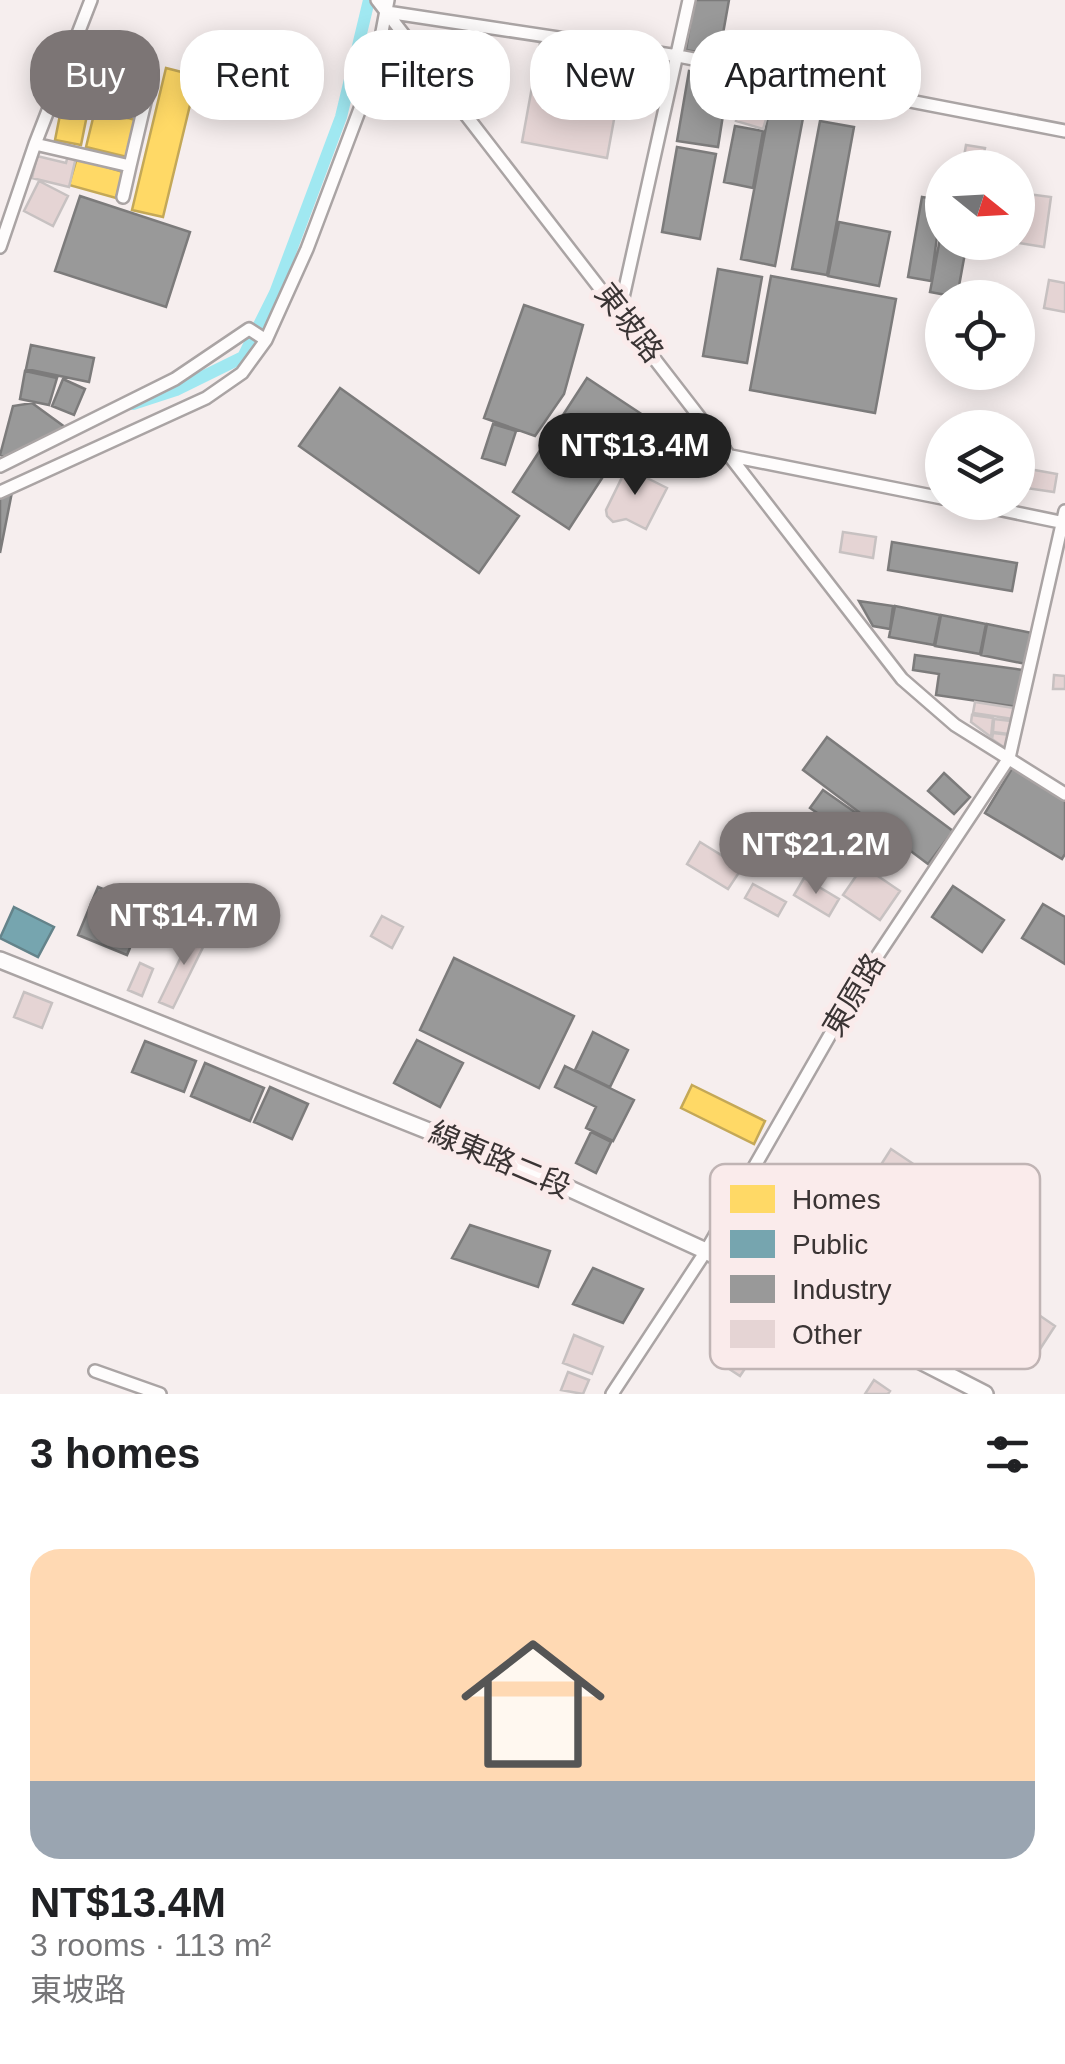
<!DOCTYPE html>
<meta charset="utf-8">
<style>
body{margin:0;font-family:Helvetica,"Noto Sans TC",sans-serif;background:#f2f2f2;color:#202124;height:100vh;display:flex;flex-direction:column;font-size:38px;white-space:nowrap}
*{box-sizing:border-box;margin:0}
p{font-size:32px;color:#757577}
.icon{flex:none;width:55px;height:55px;fill:none;stroke:currentColor;stroke-width:2;stroke-linecap:round;stroke-linejoin:round}
.map{position:relative;height:1394px;overflow:hidden}
.details{display:flex;flex-direction:column;background:#fff;flex:1}
.details>*{flex:none}
.hud{position:absolute;left:30px;top:30px;width:1005px;height:90px;display:flex;gap:20px}
.needle{width:65px;rotate:108deg}
.tools{position:absolute;left:925px;top:150px;display:grid;gap:20px}
.tools a{display:grid;place-items:center;width:110px;height:110px;border-radius:50%;background:#fff;box-shadow:0 5px 25px #0003;font-size:50px}
.price{position:absolute;translate:-50% -85px;padding:0 22px;border-radius:35px;background:#7c7575;color:#fff;font-size:32px;line-height:65px;filter:drop-shadow(0 2px 5px #0008)}
.price::after{content:'';position:absolute;left:50%;top:60px;width:30px;height:22px;margin-left:-15px;background:inherit;clip-path:polygon(0 0,100% 0,50% 100%)}
.price.current{background:#222;color:#fff}
ul{padding:0;list-style:none}
li{display:grid;align-content:center;gap:20px;height:530px;padding:0 30px}
li span{display:grid;place-items:center;height:310px;border-radius:30px;color:#555}
li>.icon{margin-inline-start:auto}
span .icon{width:180px;height:180px;fill:#fffc;stroke-width:1}
li b{font-size:42px}
h2{display:flex;justify-content:space-between;align-items:center;height:120px;padding:0 30px;font-size:42px}
.tag{padding:0 35px;border-radius:40px;background:#fff;box-shadow:0 5px 25px #0003;font-size:35px;line-height:90px}
.tag.current{background:#7c7575;color:#fff}
.map>svg:first-child{display:block}
</style>
<div class="map">
<svg width="1065" height="1394" viewBox="0 0 1065 1394">
<rect width="100%" height="100%" fill="#f6eeee"/>
<path fill="#ffd966" stroke="#c4a857" stroke-width="2.5" d="M70 65 96 70 81 145 55 140Z
M166 68 197 76 163 217 132 210Z
M102 72 146 83 139 114 95 104Z
M95 110 136 120 127 157 86 147Z
M77 158 123 172 116 198 69 185Z
M692 1085 765 1121 754 1144 681 1108Z"/>
<path fill="#76a5af" stroke="#64838a" stroke-width="2.5" d="M14 907 54 927 38 957 0 938Z"/>
<path fill="#999" stroke="#7c7b7b" stroke-width="2.5" d="M694 0H729L719 56 686 50Z
M689 71 729 77 718 147 677 141Z
M769 111 803 118 775 266 741 259Z
M820 121 854 127 827 275 792 269Z
M735 126 763 131 753 188 724 182Z
M677 147 716 154 700 239 662 232Z
M80 196 190 232 166 307 55 271Z
M922 197 942 200 931 281 908 277Z
M839 222 890 232 879 286 828 276Z
M942 228V242H967L957 297 930 292Z
M718 269 762 277 747 363 703 356Z
M771 276 896 299 875 413 750 390Z
M524 305 583 325 564 394 535 436 484 418Z
M31 345 94 358 89 382 26 369Z
M25 371 57 378 49 405 20 399Z
M587 378 643 415 569 529 513 492Z
M63 379 85 389 74 415 52 406Z
M340 388 519 516 479 573 299 446Z
M32 403 69 430 8 457 0 455 13 406Z
M493 424 516 431 505 465 482 458Z
M12 492 0 553V498Z
M892 542 1017 563 1012 591 888 570Z
M859 601 893 606 890 629 873 626Z
M895 606 940 615 934 645 889 637Z
M941 615 986 624 980 654 935 646Z
M987 624 1032 633 1026 664 981 655Z
M915 655 1023 670 1018 707 936 695 939 674 913 670Z
M827 737 953 831 928 864 803 770Z
M1013 767 1065 798V854L1062 859 985 813Z
M944 773 970 797 954 814 928 791Z
M823 790 869 822 856 840 810 808Z
M953 886 1004 920 982 952 932 917Z
M98 887 147 907 127 955 78 935Z
M1043 904 1065 917V964L1022 938Z
M454 958 574 1016 539 1088 420 1030Z
M593 1032 628 1050 610 1087 575 1070Z
M417 1040 463 1063 440 1107 394 1083Z
M145 1041 196 1061 184 1092 132 1072Z
M205 1063 264 1088 250 1121 191 1096Z
M565 1066 634 1100 613 1141 586 1128 596 1107 555 1087Z
M270 1087 308 1104 292 1139 254 1122Z
M591 1132 611 1142 596 1173 576 1163Z
M470 1225 550 1251 538 1287 452 1258Z
M593 1268 643 1289 623 1323 573 1304Z"/>
<g fill="none" stroke-linecap="round" stroke-linejoin="round">
<path stroke="#a0e8f1" stroke-width="12" d="M133 404 176 390 243 357 275 293 341 117 369 0"/>
</g>
<path fill="#e5d4d4" stroke="#c7c1c1" stroke-width="2.5" d="M119 34 140 39 138 56 157 68V76L114 68Z
M540 43 625 59 607 158 522 142Z
M742 101 769 109 763 129 736 121Z
M966 145 985 148 981 168H962Z
M68 155 76 157 69 187 32 178 37 156 66 163Z
M39 181 68 196 53 226 24 211Z
M1020 193 1051 197 1044 247 1013 242H1018Z
M1049 280 1065 283V312L1044 308Z
M630 461 646 469 643 476 667 488 646 529 626 519 613 522 607 516 606 510Z
M1029 469 1057 474 1054 492 1026 488Z
M843 532 876 537 873 558 840 552Z
M1054 675 1065 676V689H1053Z
M975 702 1014 708 1013 719 973 713Z
M972 715 993 718 991 737 971 722Z
M994 719 1011 721 1009 734 993 732Z
M993 733 1010 735 1008 750 992 739Z
M700 842 742 868 728 889 687 864Z
M863 866 900 891 880 920 843 895Z
M804 878 839 899 829 916 794 895Z
M753 884 786 902 778 916 745 898Z
M382 916 403 927 392 948 371 936Z
M195 928 209 935 173 1008 159 1002Z
M140 963 153 969 142 996 128 990Z
M24 992 52 1003 42 1028 14 1017Z
M891 1149 921 1169 893 1213 863 1193Z
M1036 1313 1055 1326 1029 1366 1010 1354Z
M574 1335 603 1347 592 1374 563 1363Z
M736 1346 752 1358 740 1376 723 1365Z
M568 1372 589 1380 583 1394 561 1390Z
M874 1380 890 1391 888 1394H865Z"/>
<g fill="none" stroke-linecap="round" stroke-linejoin="round">
<g stroke="#aaa4a4" stroke-width="16">
<path id="minor" d="M377 0 902 679 955 725 1065 794
M387 12 678 56 1065 131
M35 144 130 166 123 197
M130 166 150 81
M0 247 35 144 91 0
M620 311 689 0
M731 456 942 498
M0 466 175 379 249 329 266 340
M0 492 206 398 242 373 266 340 307 249 375 69 388 0
M964 502 1065 523
M95 1371 160 1394
M612 1394 706 1251 862 979 1009 758 1065 511"/>
</g>
<g stroke="#aaa4a4" stroke-width="20">
<path id="major" d="M0 960 544 1177 706 1251 985 1394"/>
</g>
<use href="#minor" stroke="#fefcfc" stroke-width="11"/>
<use href="#major" stroke="#fefcfc" stroke-width="15"/>
</g>
<g text-anchor="middle" stroke-width="10" stroke-linejoin="round" paint-order="stroke">
<g font-size="30" fill="#3a3434" stroke="#faebeb">
<text transform="translate(629 323) rotate(52)" y="10">東坡路</text>
<text transform="translate(854 995) rotate(-59)" y="10">東原路</text>
<text transform="translate(500 1160) rotate(23)" y="10">線東路二段</text>
</g>
</g>
<rect x="710" y="1164" width="330" height="205" rx="15" fill="#faebeb" stroke="#c0b4b4" stroke-width="2.5"/>
<rect x="730" y="1185" width="45" height="28" fill="#ffd966"/>
<rect x="730" y="1230" width="45" height="28" fill="#76a5af"/>
<rect x="730" y="1275" width="45" height="28" fill="#999"/>
<rect x="730" y="1320" width="45" height="28" fill="#e5d4d4"/>
<g font-size="28" fill="#3a3434">
<text x="792" y="1209">Homes</text>
<text x="792" y="1254">Public</text>
<text x="792" y="1299">Industry</text>
<text x="792" y="1344">Other</text>
</g>
</svg>
<div class="tools">
<a><svg class="needle" viewBox="-14 -14 28 28"><path d="M0-13l5 13h-10z" fill="#e53935"/><path d="M0 13l5-13h-10z" fill="#757577"/></svg></a>
<a><svg class="icon" aria-label="locate" viewBox="0 0 24 24"><circle cx="12" cy="12" r="6"/><path d="M12 2v4M12 18v4M2 12h4M18 12h4"/></svg></a>
<a><svg class="icon" aria-label="layers" viewBox="0 0 24 24"><path d="M12 4l9 5-9 5-9-5zM3 14l9 5 9-5"/></svg></a>
</div>
<b class="price current" style="left:635px;top:498px">NT$13.4M</b>
<b class="price" style="left:816px;top:897px">NT$21.2M</b>
<b class="price" style="left:184px;top:968px">NT$14.7M</b>
<div class="hud">
<a class="tag current">Buy</a>
<a class="tag">Rent</a>
<a class="tag">Filters</a>
<a class="tag">New</a>
<a class="tag">Apartment</a>
</div>
</div>
<section class="details">
<h2>3 homes<svg class="icon" aria-label="filters" viewBox="0 0 24 24"><path d="M4 7h16M4 17h16"/><circle cx="9" cy="7" r="2"/><circle cx="15" cy="17" r="2"/></svg></h2>
<ul>
<li><span style="background:linear-gradient(#ffd9b3 75%,#9aa5b1 0)"><svg class="icon" aria-label="home" viewBox="0 0 24 24"><path d="M3 11l9-7 9 7M6 9v11h12V9"/></svg></span><div><b>NT$13.4M</b><p>3 rooms · 113 m²</p><p>東坡路</p></div></li>
</ul>
</section>
